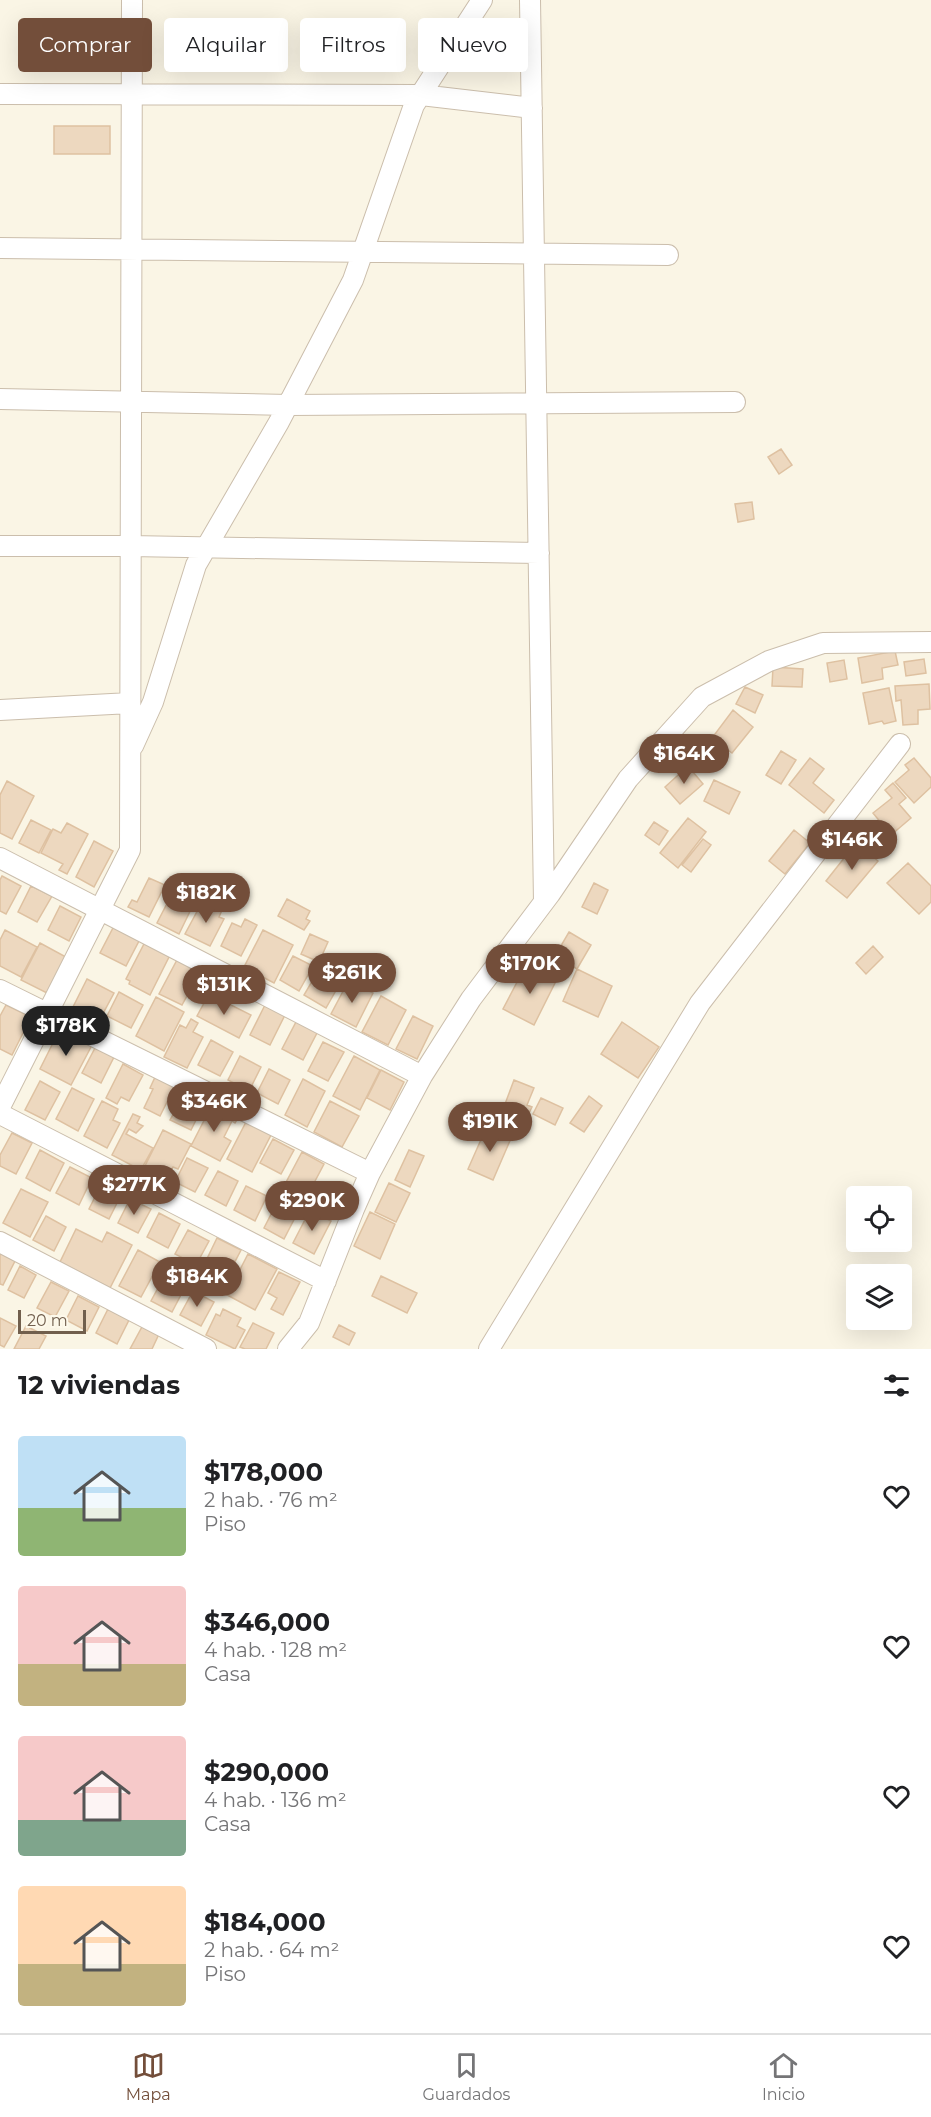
<!DOCTYPE html>
<html lang="es">
<meta charset="utf-8">
<style>
body{margin:0;font-family:Montserrat,sans-serif;background:#f2f2f2;color:#202124;height:100vh;display:flex;flex-direction:column;font-size:22px;white-space:nowrap}
*{box-sizing:border-box;margin:0}
p{font-size:20px;color:#757577}
.icon{flex:none;width:33px;height:33px;fill:none;stroke:currentColor;stroke-width:2;stroke-linecap:round;stroke-linejoin:round}
.map{position:relative;height:1349px;overflow:hidden}
.drawer{display:flex;flex-direction:column;background:#fff;flex:1}
.drawer>*{flex:none}
.top-card{position:absolute;left:18px;top:18px;width:600px;height:54px;display:flex;gap:12px}
.buttons{position:absolute;left:846px;top:1186px;display:grid;gap:12px}
.buttons a{display:grid;place-items:center;width:66px;height:66px;border-radius:6px;background:#fff;box-shadow:0 6px 24px #0002;font-size:30px}
.scale{position:absolute;left:18px;bottom:15px;width:68px;box-sizing:border-box;padding-left:6px;border:3px solid #715f4d;border-top:0;font-size:16px;line-height:21px;white-space:nowrap;color:#715f4d;-webkit-text-stroke:4px #fdf9eb;paint-order:stroke}
.price{position:absolute;translate:-50% -51px;padding:0 14px;border-radius:21px;background:#734e3a;color:#fff;font-size:20px;line-height:39px;filter:drop-shadow(0 2px 3px #0008)}
.price::after{content:'';position:absolute;left:50%;top:36px;width:18px;height:14px;margin-left:-9px;background:inherit;clip-path:polygon(0 0,100% 0,50% 100%)}
.price.active{background:#222;color:#fff}
ul{padding:0;list-style:none}
li{display:flex;align-items:center;gap:18px;height:150px;padding:0 18px}
li span{display:grid;place-items:center;flex:none;width:168px;height:120px;border-radius:6px;color:#555}
li>.icon{margin-inline-start:auto}
span .icon{width:72px;height:72px;fill:#fffc;stroke-width:1}
li b{font-size:26px}
h2{display:flex;justify-content:space-between;align-items:center;height:72px;padding:0 18px;font-size:26px}
.tag{padding:0 21px;border-radius:6px;background:#fff;box-shadow:0 6px 24px #0002;font-size:21px;line-height:54px}
.tag.active{background:#734e3a;color:#fff}
.tabs{display:flex;justify-content:space-around;align-items:center;height:84px;border-top:2px solid #e0e0e0;background:#fff;font-size:16px;color:#757577}
.tabs a{display:grid;justify-items:center;gap:3px}
.tabs .active{color:#734e3a}
.map>svg:first-child{display:block}
</style>
<div class="map">
<svg width="931" height="1349" viewBox="0 0 931 1349">
<rect width="100%" height="100%" fill="#faf5e5"/>
<path fill="#edd8bf" stroke="#dec1a1" stroke-width="1.5" d="M54 126H110V154H54Z
M781 449 792 465 779 474 768 457Z
M752 502 754 519 738 522 735 504Z
M895 651 898 665 882 668 883 679 862 683 858 658Z
M924 659 926 673 906 676 904 662Z
M844 660 847 679 830 682 827 663Z
M773 667 803 669 802 687 772 686Z
M929 684 930 709 918 710V724L903 725 901 700 896 701 895 686Z
M745 687 763 695 755 713 736 704Z
M889 688 896 721 884 724 882 721 869 724 863 693Z
M733 710 753 727 732 753 712 738Z
M781 751 796 760 781 784 766 775Z
M810 758 824 769 813 783 834 800 824 813 789 785Z
M914 758 931 778V787L914 803 895 782 909 770 905 765Z
M688 766 703 784 680 804 665 787Z
M714 780 740 792 729 814 704 801Z
M7 781 34 796 12 839 0 833V795Z
M893 783 906 798 899 804 911 818 891 835 873 813 892 798 885 790Z
M688 818 706 832 678 868 660 853Z
M31 820 51 830 39 853 19 843Z
M654 822 668 831 659 845 645 835Z
M67 823 88 834 67 874 59 870 63 864 41 853 53 829 61 833Z
M794 830 810 843 785 874 769 861Z
M703 839 711 845 691 872 682 865Z
M94 841 113 851 94 887 76 877Z
M856 843 878 861 847 898 826 881Z
M908 863 931 886V902L919 914 887 883Z
M2 876 21 886 6 914 0 911V880Z
M149 878 165 885 149 917 128 907 132 900 137 902Z
M594 883 608 890 597 914 582 907Z
M31 886 52 896 37 922 18 912Z
M173 892 194 903 179 934 157 923Z
M287 899 310 911 306 919 310 921 304 930 278 916Z
M209 903 222 910 219 917 224 919 210 946 185 934 200 906 206 909Z
M60 906 81 917 69 941 48 930Z
M245 919 257 925 241 956 221 946 232 923 241 927Z
M114 926 140 939 126 966 100 953Z
M5 930 37 947 21 977 0 966V940Z
M263 930 293 945 274 983 244 967Z
M569 932 591 945 577 969 555 956Z
M310 934 328 942 319 962 301 954Z
M146 940 171 953 150 995 129 984 130 981 126 979Z
M40 943 66 957 47 993 21 980Z
M873 946 883 957 866 974 856 963Z
M293 956 313 966 299 991 280 980Z
M178 958 201 970 182 1005 159 994Z
M526 965 556 981 534 1025 503 1009Z
M321 966 343 978 326 1008 304 995Z
M577 969 612 986 598 1017 563 1001Z
M87 979 114 993 99 1021 73 1007Z
M349 980 373 993 356 1027 331 1014Z
M119 992 143 1005 131 1028 107 1016Z
M209 994 251 1015 239 1038 197 1016Z
M381 996 406 1010 388 1045 362 1032Z
M156 997 184 1012 164 1051 136 1036Z
M266 1003 286 1013 270 1045 250 1035Z
M6 1005 31 1017 12 1055 0 1049V1016Z
M413 1016 433 1026 417 1059 396 1049Z
M191 1019 198 1023 193 1032 203 1037 187 1068 164 1057 180 1025 186 1028Z
M297 1020 318 1031 303 1060 282 1049Z
M622 1022 659 1047 638 1078 601 1054Z
M60 1029 92 1045 71 1085 40 1069Z
M211 1040 233 1052 220 1076 198 1065Z
M323 1042 344 1052 328 1081 308 1071Z
M95 1048 114 1057 101 1083 82 1073Z
M240 1056 261 1067 249 1091 228 1080Z
M354 1056 380 1070 360 1110 333 1096Z
M123 1064 143 1075 129 1101 121 1097 117 1104 106 1098Z
M269 1069 290 1080 278 1104 257 1093Z
M381 1070 404 1082 390 1110 367 1098Z
M156 1075 175 1086 160 1116 144 1108 153 1089 150 1088Z
M303 1079 325 1091 307 1127 285 1115Z
M514 1080 534 1088 527 1105 532 1107 529 1113 505 1104Z
M40 1081 60 1092 45 1120 25 1110Z
M72 1088 94 1099 78 1131 56 1119Z
M589 1096 602 1106 584 1132 570 1123Z
M541 1098 563 1108 555 1125 533 1114Z
M102 1101 118 1109 113 1120 120 1123 107 1148 84 1136Z
M330 1101 359 1116 342 1147 314 1132Z
M212 1105 238 1118 235 1123 232 1121 224 1137 231 1141 220 1161 191 1146Z
M178 1106 198 1116 191 1130 170 1120Z
M133 1114 140 1117 137 1123 143 1126 136 1133 129 1129 126 1134 153 1148 138 1175 136 1174 139 1169 112 1155Z
M246 1122 271 1135 252 1172 227 1159Z
M487 1126 512 1136 493 1180 468 1169Z
M163 1130 191 1144 178 1169 173 1167 168 1176 173 1178 170 1184 143 1170Z
M12 1133 32 1143 16 1174 0 1166V1155Z
M273 1139 294 1150 281 1174 260 1163Z
M40 1150 64 1163 50 1191 26 1178Z
M409 1150 424 1156 410 1187 395 1180Z
M302 1152 324 1164 305 1200 283 1188Z
M187 1158 208 1168 195 1192 175 1182Z
M70 1167 92 1178 79 1205 56 1193Z
M218 1171 238 1181 226 1206 205 1195Z
M389 1183 410 1193 396 1222 375 1212Z
M246 1186 267 1196 255 1221 234 1210Z
M100 1187 120 1197 109 1219 89 1209Z
M21 1189 48 1202 30 1237 3 1223Z
M281 1195 301 1206 284 1239 264 1228Z
M130 1199 151 1209 138 1233 118 1223Z
M310 1210 331 1221 314 1254 293 1243Z
M370 1212 395 1224 380 1259 354 1246Z
M159 1213 180 1224 168 1248 147 1237Z
M46 1216 66 1227 54 1251 33 1240Z
M76 1229 102 1242 107 1232 132 1245 110 1288 60 1262Z
M188 1230 209 1241 196 1265 175 1254Z
M217 1238 241 1250 227 1277 204 1265Z
M138 1250 160 1262 141 1297 119 1286Z
M0 1253 15 1261 3 1285 0 1284Z
M248 1254 277 1269 255 1310 227 1295Z
M20 1266 36 1275 24 1298 8 1290Z
M279 1272 300 1282 283 1315 271 1309 277 1298 268 1293Z
M381 1276 417 1293 407 1313 372 1296Z
M164 1277 185 1287 172 1312 151 1301Z
M51 1282 69 1291 55 1317 37 1308Z
M193 1291 214 1302 201 1326 180 1315Z
M78 1296 99 1307 87 1331 66 1320Z
M108 1309 129 1320 117 1344 96 1333Z
M223 1309 241 1318 237 1326 245 1330 235 1349 206 1335 216 1314 220 1316Z
M0 1318 16 1326 4 1347 0 1345Z
M253 1323 274 1333 266 1349H245L240 1347Z
M143 1325 159 1334 152 1349H130Z
M339 1325 355 1333 349 1345 333 1337Z
M26 1326 46 1336 39 1349H14Z"/>
<g fill="none" stroke-linecap="round" stroke-linejoin="round">
<g stroke="#cbbeac" stroke-width="22">
<path id="minor" d="M530 0 544 902
M0 94 421 95 532 108
M0 248 668 255
M0 399 289 405 735 402
M0 546H130L539 553
M0 710 130 703
M133 746 153 702 196 565 279 422 353 280 414 105 482 0
M0 858 422 1076
M0 990 370 1173
M0 1107 130 850 132 0
M0 1114 326 1281
M0 1242 206 1349
M288 1349 309 1323 354 1209 370 1173 422 1076 471 999 550 894 628 779 702 697 769 661 823 643 931 642
M489 1349 700 1003 900 744"/>
</g>
<use href="#minor" stroke="#fff" stroke-width="20"/>
</g>
</svg>
<div class="buttons">
<a><svg class="icon" aria-label="locate" viewBox="0 0 24 24"><circle cx="12" cy="12" r="6"/><path d="M12 2v4M12 18v4M2 12h4M18 12h4"/></svg></a>
<a><svg class="icon" aria-label="layers" viewBox="0 0 24 24"><path d="M12 4l9 5-9 5-9-5zM3 14l9 5 9-5"/></svg></a>
</div>
<div class="scale">20 m</div>
<b class="price" style="left:684px;top:785px">$164K</b>
<b class="price" style="left:852px;top:871px">$146K</b>
<b class="price" style="left:206px;top:924px">$182K</b>
<b class="price" style="left:530px;top:995px">$170K</b>
<b class="price" style="left:352px;top:1004px">$261K</b>
<b class="price" style="left:224px;top:1016px">$131K</b>
<b class="price active" style="left:66px;top:1057px">$178K</b>
<b class="price" style="left:214px;top:1133px">$346K</b>
<b class="price" style="left:490px;top:1153px">$191K</b>
<b class="price" style="left:134px;top:1216px">$277K</b>
<b class="price" style="left:312px;top:1232px">$290K</b>
<b class="price" style="left:197px;top:1308px">$184K</b>
<div class="top-card">
<a class="tag active">Comprar</a>
<a class="tag">Alquilar</a>
<a class="tag">Filtros</a>
<a class="tag">Nuevo</a>
</div>
</div>
<section class="drawer">
<h2>12 viviendas<svg class="icon" aria-label="filters" viewBox="0 0 24 24"><path d="M4 7h16M4 17h16"/><circle cx="9" cy="7" r="2"/><circle cx="15" cy="17" r="2"/></svg></h2>
<ul>
<li><span style="background:linear-gradient(#bfe0f5 60%,#8fb573 0)"><svg class="icon" aria-label="home" viewBox="0 0 24 24"><path d="M3 11l9-7 9 7M6 9v11h12V9"/></svg></span><div><b>$178,000</b><p>2 hab. · 76 m²</p><p>Piso</p></div><svg class="icon" aria-label="heart" viewBox="0 0 24 24"><path d="M12 20l-8-8c-3-5 5-10 8-4 3-6 11-1 8 4z"/></svg></li>
<li><span style="background:linear-gradient(#f6c9c9 65%,#c2b280 0)"><svg class="icon" aria-label="home" viewBox="0 0 24 24"><path d="M3 11l9-7 9 7M6 9v11h12V9"/></svg></span><div><b>$346,000</b><p>4 hab. · 128 m²</p><p>Casa</p></div><svg class="icon" aria-label="heart" viewBox="0 0 24 24"><path d="M12 20l-8-8c-3-5 5-10 8-4 3-6 11-1 8 4z"/></svg></li>
<li><span style="background:linear-gradient(#f6c9c9 70%,#7fa58c 0)"><svg class="icon" aria-label="home" viewBox="0 0 24 24"><path d="M3 11l9-7 9 7M6 9v11h12V9"/></svg></span><div><b>$290,000</b><p>4 hab. · 136 m²</p><p>Casa</p></div><svg class="icon" aria-label="heart" viewBox="0 0 24 24"><path d="M12 20l-8-8c-3-5 5-10 8-4 3-6 11-1 8 4z"/></svg></li>
<li><span style="background:linear-gradient(#ffd9b3 65%,#c2b280 0)"><svg class="icon" aria-label="home" viewBox="0 0 24 24"><path d="M3 11l9-7 9 7M6 9v11h12V9"/></svg></span><div><b>$184,000</b><p>2 hab. · 64 m²</p><p>Piso</p></div><svg class="icon" aria-label="heart" viewBox="0 0 24 24"><path d="M12 20l-8-8c-3-5 5-10 8-4 3-6 11-1 8 4z"/></svg></li>
</ul>
</section>
<nav class="tabs">
<a class="active"><svg class="icon" aria-label="map" viewBox="0 0 24 24"><path d="M3 6l6-2 6 2 6-2v14l-6 2-6-2-6 2zM9 4v14M15 6v14"/></svg>Mapa</a>
<a><svg class="icon" aria-label="saved" viewBox="0 0 24 24"><path d="M7 4h10v16l-5-4-5 4z"/></svg>Guardados</a>
<a><svg class="icon" aria-label="home" viewBox="0 0 24 24"><path d="M3 11l9-7 9 7M6 9v11h12V9"/></svg>Inicio</a>
</nav>
